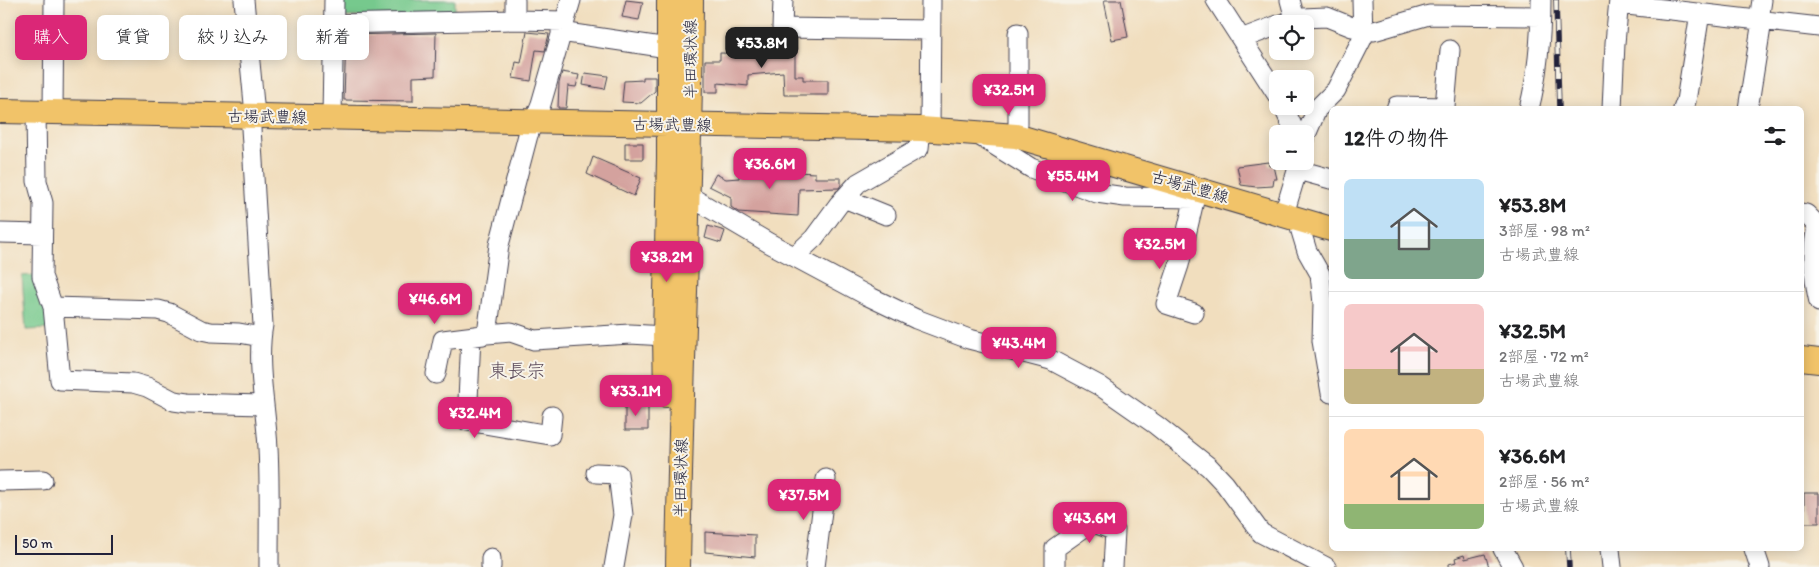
<!DOCTYPE html>
<html lang="ja">
<meta charset="utf-8">
<style>
body{margin:0;font-family:Itim,"Klee One",sans-serif;background:#f6f6f6;color:#202124;height:100vh;display:flex;flex-direction:column;font-size:19px;white-space:nowrap}
*{box-sizing:border-box;margin:0}
p{font-size:16px;color:#757577}
.icon{flex:none;width:28px;height:28px;fill:none;stroke:currentColor;stroke-width:2;stroke-linecap:round;stroke-linejoin:round}
.map{position:relative;flex:1;overflow:hidden}
.panel{position:absolute;left:1329px;top:106px;width:475px;height:445px;display:flex;flex-direction:column;background:#fff;border-radius:8px;box-shadow:0 2px 12px #0003}
.panel>*{flex:none}
.banner{position:absolute;left:15px;top:15px;width:475px;height:45px;display:flex;gap:10px}
.tools{position:absolute;left:1269px;top:15px;display:grid;gap:10px}
.tools a{display:grid;place-items:center;width:45px;height:45px;border-radius:8px;background:#fff;box-shadow:0 2px 12px #0003;font-size:25px}
.scale{position:absolute;left:15px;bottom:12px;width:98px;box-sizing:border-box;padding-left:5px;border:2px solid #22223b;border-top:0;font-size:14px;line-height:18px;white-space:nowrap;color:#22223b;-webkit-text-stroke:4px #f7f3e8;paint-order:stroke}
.price{position:absolute;translate:-50% -42px;padding:0 11px;border-radius:10px;background:#db2777;color:#fff;font-size:16px;line-height:32px;filter:drop-shadow(0 1px 2px #0008)}
.price::after{content:'';position:absolute;left:50%;top:30px;width:15px;height:11px;margin-left:-8px;background:inherit;clip-path:polygon(0 0,100% 0,50% 100%)}
.price.current{background:#222;color:#fff}
ul{padding:0;list-style:none}
li{display:flex;align-items:center;gap:15px;height:125px;padding:0 15px}
li+li{border-top:1px solid #e0e0e0}
li span{display:grid;place-items:center;flex:none;width:140px;height:100px;border-radius:8px;color:#555}
li>.icon{margin-inline-start:auto}
span .icon{width:60px;height:60px;fill:#fffc;stroke-width:1}
li b{font-size:21px}
h2{display:flex;justify-content:space-between;align-items:center;height:60px;padding:0 15px;font-size:21px}
.chip{padding:0 18px;border-radius:8px;background:#fff;box-shadow:0 2px 12px #0003;font-size:18px;line-height:45px}
.chip.current{background:#db2777;color:#fff}
.map>svg:first-child{display:block}
</style>
<div class="map">
<svg width="1819" height="567" viewBox="0 0 1819 567">
<rect width="100%" height="100%" fill="#f7f3e8"/>
<filter id="ink" filterUnits="userSpaceOnUse"><feTurbulence type="fractalNoise" baseFrequency=".02" numOctaves="2"/><feDisplacementMap in="SourceGraphic" scale="10" xChannelSelector="R" yChannelSelector="G"/><feConvolveMatrix kernelMatrix="1 2 1 2 8 2 1 2 1" color-interpolation-filters="sRGB"/></filter>
<filter id="wash" filterUnits="userSpaceOnUse"><feTurbulence type="fractalNoise" baseFrequency=".0096" numOctaves="4" result="noise"/><feDisplacementMap in="SourceGraphic" scale="20" xChannelSelector="R" yChannelSelector="G"/><feGaussianBlur stdDeviation="1.12" result="paint"/><feColorMatrix in="noise" values="0 0 0 0 0 0 0 0 0 0 0 0 0 0 0 0 0 1.4 0 .05"/><feComposite in="paint" operator="in"/></filter>
<g filter="url(#wash)">
<rect width="100%" height="100%" fill="#f1debe"/>
<path fill="#76c98d" stroke="#4c7664" d="M341 0H455V15L344 17 340 12Z
M35 275 47 309 48 329 26 330 22 276Z"/>
<g id="blocks">
<path fill="#d4a29e" d="M626 0 643 2 639 20 622 17Z
M1104 0H1121L1128 37 1112 40Z
M527 32 549 34 545 51 536 50 531 81 513 78 516 62 521 63Z
M436 33 435 76 413 77V101L344 100 346 35Z
M776 38 795 39V76H803V80H828V95H784L783 72 748 75V86L718 83V92H705V60H720V53L755 54 754 46 776 45Z
M562 72 579 75 576 87 568 86 566 108H558L559 83Z
M585 73 608 76 605 89 583 85Z
M643 77H655V91L641 103 622 102 624 81 643 80Z
M625 143H643V159H625Z
M593 157 641 178 634 196 587 174Z
M1268 162 1269 166H1274L1277 179H1274L1273 186 1256 187 1241 185 1237 166Z
M739 169 815 173V178H841V185L839 188 799 189 798 216 738 212 731 207V197L709 186 716 174 726 179 739 178Z
M708 226 725 231 721 243 705 238Z
M625 404H648V430H625Z
M1804 493H1819V523H1804Z
M705 532 755 535V557L705 552Z
M1485 554 1489 567H1449V564L1456 562 1455 558 1464 555 1465 559Z"/>
</g>
</g>
<g filter="url(#ink)">
<use href="#blocks" fill-opacity="0" stroke="#413e4f" stroke-width="1"/>
<g fill="none" stroke-linecap="round" stroke-linejoin="round">
<g stroke="#413e4f" stroke-width="21">
<path id="minor" d="M244 0 254 104 251 128 263 325C256 364 266 408 268 448 270 487 269 527 269 567
M571 0 541 104 528 135 499 245 487 334 511 332 534 340 630 334 665 336
M783 0 782 28 930 30
M1216 0 1278 96
M1290 0 1295 19
M1619 4 1819 27
M515 20V0
M1759 20 1762 0
M334 24 515 20 565 21
M1282 24 1302 18 1327 17 1352 27 1374 31 1429 15 1541 16
M561 32 668 48
M1241 39 1278 25
M1283 106 1296 134
M1396 109 1397 106 1445 107 1450 50
M1529 109C1538 74 1541 36 1541 0
M1612 109 1615 43 1619 0
M1683 109 1686 101 1700 13
M1748 109 1762 21
M36 111 37 181 43 203 42 276 53 307 60 380 133 383 147 387 174 401 188 403 264 405
M53 112 54 0
M332 117 334 0
M930 130 931 0
M975 133 1031 168 1097 193 1125 197 1195 198
M1016 136 1018 124V33
M1305 137 1317 109 1336 90 1363 37 1362 0
M1298 170 1331 179
M689 196 769 243 868 296 916 319 969 339 1051 360 1100 386 1156 425 1209 467 1225 484 1261 533 1326 567
M844 198 886 215
M1801 213 1806 214 1817 225
M1284 214 1300 161
M1297 218 1307 251 1320 274 1323 304 1322 341 1331 393
M1819 224 1817 225C1812 251 1813 277 1819 302
M0 233 42 234
M795 256 814 238 839 204 858 183 919 148 921 129
M53 307 158 310 169 313 201 330 211 332 239 333 261 337
M1194 313 1166 304 1179 265 1197 188
M471 337 467 421 550 435 552 416
M436 374 443 340 483 335
M596 473 618 474 623 515 614 567
M0 481 43 480
M1503 549 1513 567
M1610 549 1612 567
M1754 549 1760 567
M491 567V558
M815 567 826 479
M1055 567V548L1089 524H1097L1115 531 1113 567"/>
</g>
<g stroke="#413e4f" stroke-width="26">
<path id="major" d="M0 111 921 129 1016 136 1331 229
M1801 359 1819 361
M666 395 665 336 669 158V0
M678 567C681 378 690 189 691 0"/>
</g>
<use href="#minor" stroke="#fff" stroke-width="19"/>
<use href="#major" stroke="#f1c369" stroke-width="24"/>
<g stroke="#22223b" stroke-width="5.5">
<path id="rail" d="M1556 0 1559 109
M1568 549 1569 567"/>
</g>
<use href="#rail" stroke="#f7f3e8" stroke-width="4" stroke-dasharray="11" stroke-linecap="butt"/>
</g>
</g>
<g text-anchor="middle" stroke-width="4" stroke-linejoin="round" paint-order="stroke">
<g font-size="16" fill="#22223b" stroke="#f7f3e8">
<text transform="translate(690 59) rotate(-90)" y="6">半田環状線</text>
<text transform="translate(267 116) rotate(1)" y="6">古場武豊線</text>
<text transform="translate(672 124) rotate(1)" y="6">古場武豊線</text>
<text transform="translate(1190 186) rotate(16)" y="6">古場武豊線</text>
<text transform="translate(680 478) rotate(-89)" y="6">半田環状線</text>
</g>
<g font-size="19" fill="#604f5e" stroke="#f7f3e8">
<text x="517" y="377">東長宗</text>
</g>
</g>
</svg>
<div class="tools">
<a><svg class="icon" aria-label="locate" viewBox="0 0 24 24"><circle cx="12" cy="12" r="6"/><path d="M12 2v4M12 18v4M2 12h4M18 12h4"/></svg></a>
<a>+</a>
<a>−</a>
</div>
<div class="scale">50 m</div>
<b class="price current" style="left:762px;top:69px">¥53.8M</b>
<b class="price" style="left:1009px;top:116px">¥32.5M</b>
<b class="price" style="left:770px;top:190px">¥36.6M</b>
<b class="price" style="left:1073px;top:202px">¥55.4M</b>
<b class="price" style="left:1160px;top:270px">¥32.5M</b>
<b class="price" style="left:667px;top:283px">¥38.2M</b>
<b class="price" style="left:435px;top:325px">¥46.6M</b>
<b class="price" style="left:1019px;top:369px">¥43.4M</b>
<b class="price" style="left:636px;top:417px">¥33.1M</b>
<b class="price" style="left:475px;top:439px">¥32.4M</b>
<b class="price" style="left:804px;top:521px">¥37.5M</b>
<b class="price" style="left:1090px;top:544px">¥43.6M</b>
<div class="banner">
<a class="chip current">購入</a>
<a class="chip">賃貸</a>
<a class="chip">絞り込み</a>
<a class="chip">新着</a>
</div>
<section class="panel">
<h2>12件の物件<svg class="icon" aria-label="filters" viewBox="0 0 24 24"><path d="M4 7h16M4 17h16"/><circle cx="9" cy="7" r="2"/><circle cx="15" cy="17" r="2"/></svg></h2>
<ul>
<li><span style="background:linear-gradient(#bfe0f5 60%,#7fa58c 0)"><svg class="icon" aria-label="home" viewBox="0 0 24 24"><path d="M3 11l9-7 9 7M6 9v11h12V9"/></svg></span><div><b>¥53.8M</b><p>3部屋 · 98 m²</p><p>古場武豊線</p></div></li>
<li><span style="background:linear-gradient(#f6c9c9 65%,#c2b280 0)"><svg class="icon" aria-label="home" viewBox="0 0 24 24"><path d="M3 11l9-7 9 7M6 9v11h12V9"/></svg></span><div><b>¥32.5M</b><p>2部屋 · 72 m²</p><p>古場武豊線</p></div></li>
<li><span style="background:linear-gradient(#ffd9b3 75%,#8fb573 0)"><svg class="icon" aria-label="home" viewBox="0 0 24 24"><path d="M3 11l9-7 9 7M6 9v11h12V9"/></svg></span><div><b>¥36.6M</b><p>2部屋 · 56 m²</p><p>古場武豊線</p></div></li>
</ul>
</section>
</div>
